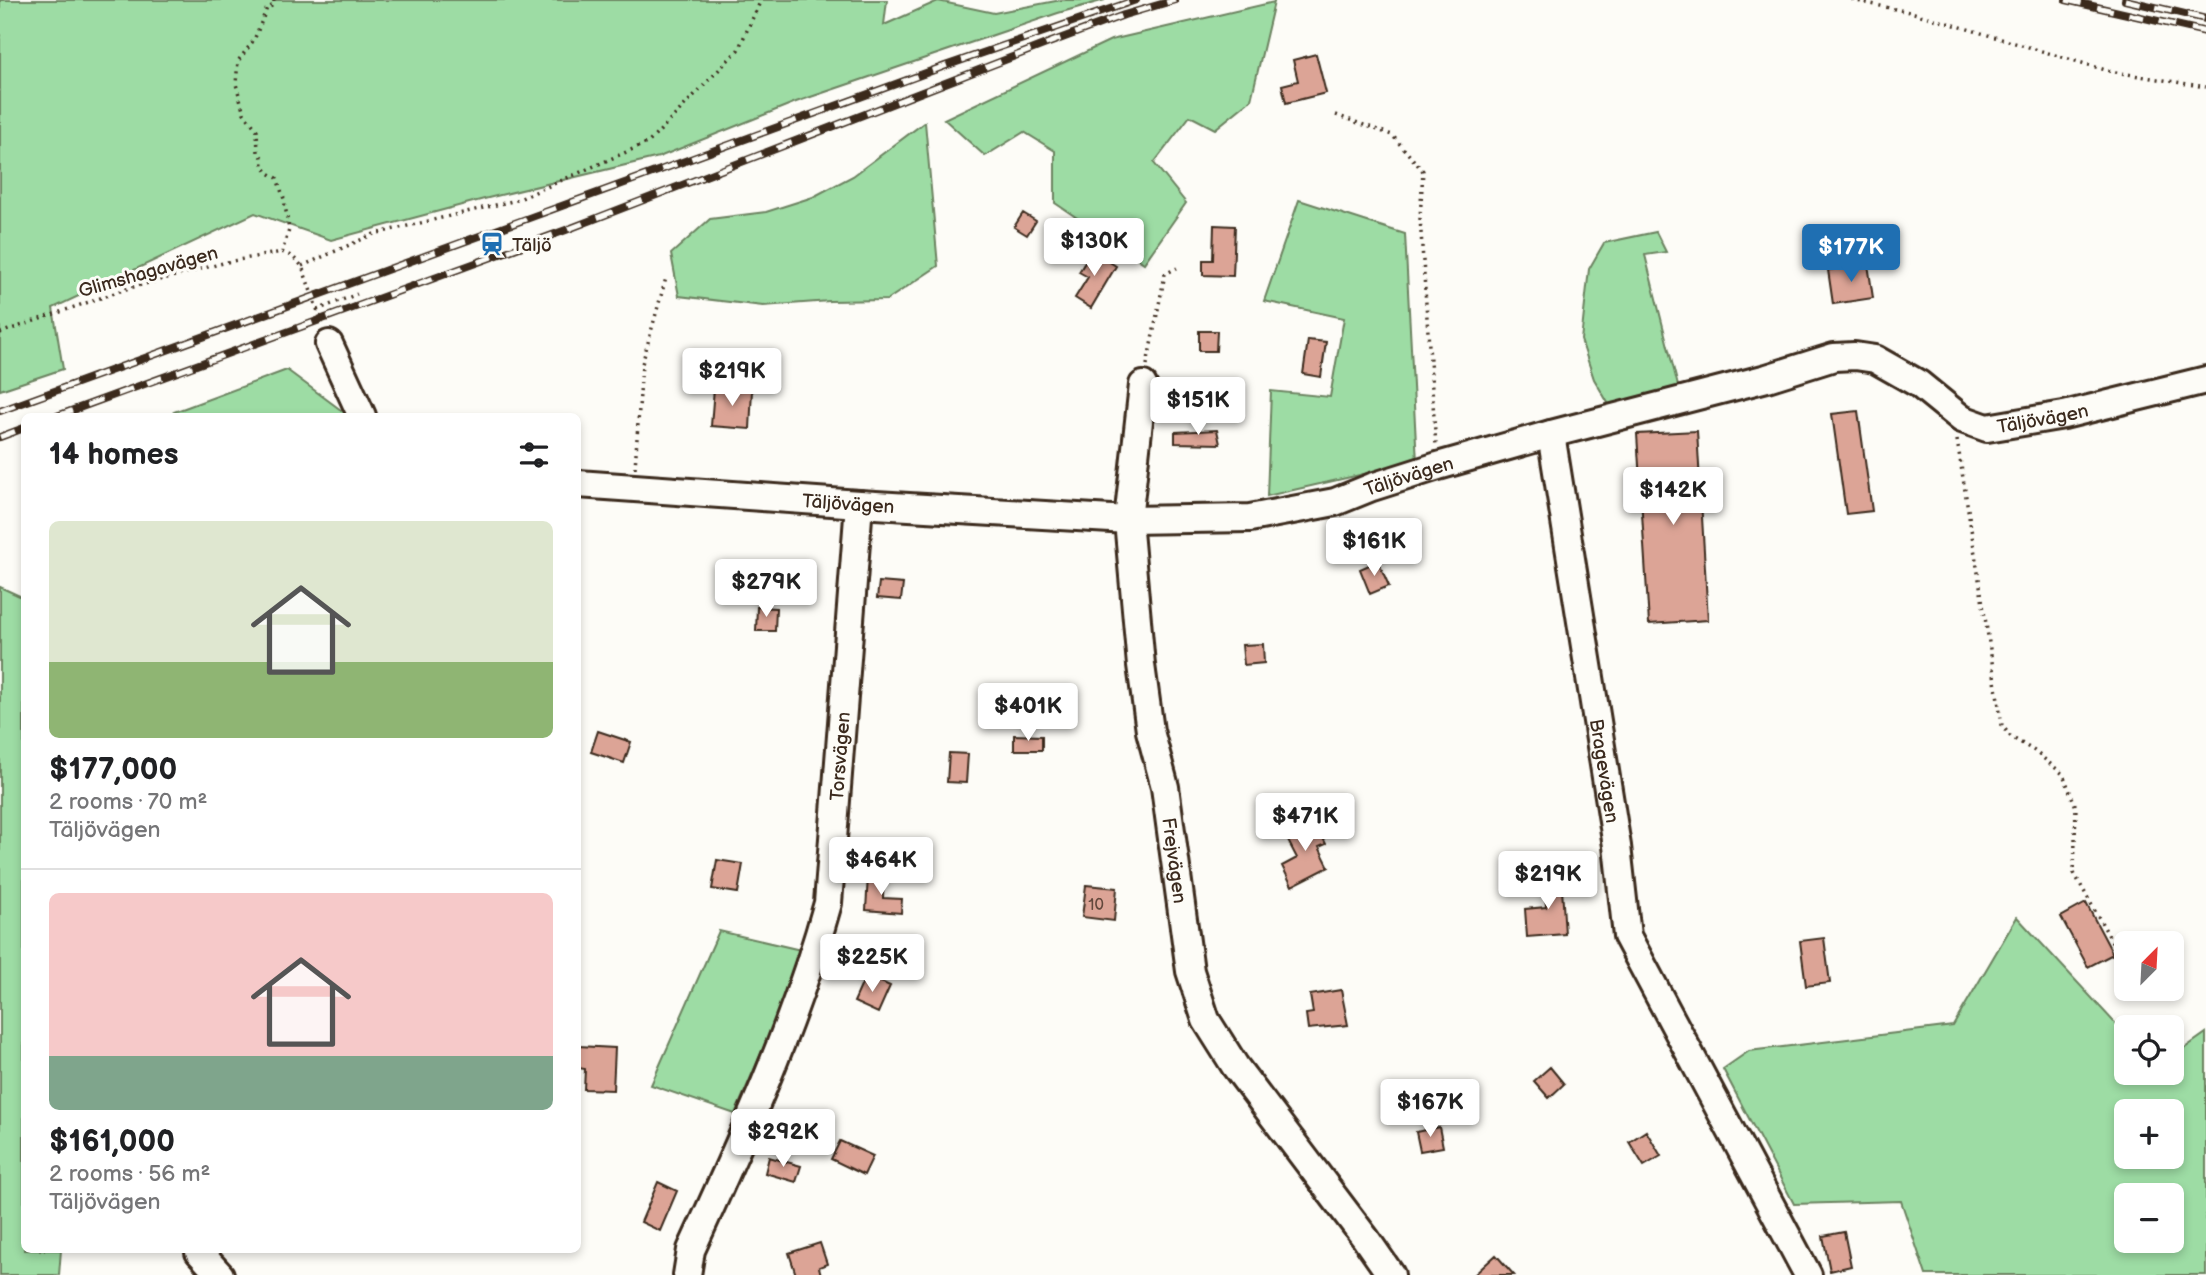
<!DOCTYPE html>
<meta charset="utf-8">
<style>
body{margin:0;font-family:"Balsamiq Sans",sans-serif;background:#f2f2f2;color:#202124;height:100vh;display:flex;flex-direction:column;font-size:26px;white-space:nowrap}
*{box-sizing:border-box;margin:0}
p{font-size:23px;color:#757577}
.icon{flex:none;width:38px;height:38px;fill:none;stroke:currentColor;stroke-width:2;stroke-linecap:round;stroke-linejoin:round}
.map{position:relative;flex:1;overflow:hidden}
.panel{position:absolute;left:21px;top:413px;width:560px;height:840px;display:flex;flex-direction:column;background:#fff;border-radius:10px;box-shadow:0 4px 10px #0003}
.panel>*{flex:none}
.needle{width:46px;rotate:24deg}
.fabs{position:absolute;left:2114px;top:931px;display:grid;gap:14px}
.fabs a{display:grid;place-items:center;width:70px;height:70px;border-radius:10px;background:#fff;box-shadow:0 4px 10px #0003;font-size:35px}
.price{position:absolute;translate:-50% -60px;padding:0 16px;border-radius:7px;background:#fff;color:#222;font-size:23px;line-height:46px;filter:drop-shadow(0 2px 4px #0008)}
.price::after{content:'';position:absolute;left:50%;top:42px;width:21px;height:16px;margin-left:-10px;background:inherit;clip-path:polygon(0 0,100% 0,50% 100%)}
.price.on{background:#1f6fb2;color:#fff}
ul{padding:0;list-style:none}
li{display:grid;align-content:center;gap:14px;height:371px;padding:0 28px}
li+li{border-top:2px solid #e0e0e0}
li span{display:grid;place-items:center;height:217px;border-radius:10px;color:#555}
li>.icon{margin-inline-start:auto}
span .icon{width:126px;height:126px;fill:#fffc;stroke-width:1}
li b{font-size:30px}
h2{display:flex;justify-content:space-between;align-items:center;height:84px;padding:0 28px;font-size:30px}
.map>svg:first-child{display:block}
</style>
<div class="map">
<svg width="2206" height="1275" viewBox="0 0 2206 1275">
<rect width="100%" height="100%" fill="#fdfcf7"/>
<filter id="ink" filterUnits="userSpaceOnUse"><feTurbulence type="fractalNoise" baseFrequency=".0143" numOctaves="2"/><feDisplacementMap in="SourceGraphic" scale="14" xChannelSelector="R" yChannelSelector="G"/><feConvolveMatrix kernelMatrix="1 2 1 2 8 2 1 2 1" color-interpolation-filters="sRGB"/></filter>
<g filter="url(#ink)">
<path fill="#9ddca4" stroke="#6c8361" stroke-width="2" fill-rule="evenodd" d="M0 0H887L884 25 938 1 994 13 1061 0H1105L1058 13 796 102 659 157 488 198 331 240 255 213 53 308 63 369 0 390Z
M1274 2 1251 100 1215 129 1190 116 1154 163 1186 203 1144 263 1055 203V151L1024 132 985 156 944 119 1111 40Z
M925 122 938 266 887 300 830 301 763 306 679 296 671 254 710 219 766 212 813 197 853 176Z
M1299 200 1405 234 1417 462 1267 496 1271 391 1330 397 1344 318 1264 301Z
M1656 232 1666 252 1645 255 1678 386 1611 408 1594 379 1581 340 1589 269 1604 243Z
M287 370 349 416H178L174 412Z
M0 587 24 598V1250H61L59 1275H0Z
M2017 917 2126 1035V1073H2172V1057L2206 1033V1275H1926L1901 1201 1794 1204 1723 1069 1749 1051 1953 1026ZM2126 1111H2172V1157H2126ZM2126 1195H2172V1241H2126Z
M719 931 805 951 735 1114 651 1085Z"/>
<path fill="#dca496" stroke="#3b2a1e" stroke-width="2" d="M1316 54 1326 93 1286 103 1282 85 1298 81 1293 60Z
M1023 213 1036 221 1027 235 1014 227Z
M1214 225 1235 226 1233 276 1203 275V260H1213Z
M1092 251 1116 266 1091 308 1075 298 1088 277 1079 272Z
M1868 264 1873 298 1833 304 1828 270Z
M1199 331H1217L1216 351H1199Z
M1308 340 1326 342 1321 377 1303 374Z
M704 351 713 367 696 377 687 361Z
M714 388 752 390 750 429 711 426Z
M1858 411 1872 511 1846 514 1832 414Z
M1217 430 1220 444 1175 443V432Z
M1697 431 1708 620 1649 624 1637 434Z
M1378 561 1389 586 1370 594 1360 569Z
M879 582 903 584 901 600 877 598Z
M757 607 776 608 775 631H756Z
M1263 644 1264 663 1244 665 1242 645Z
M598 731 631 742 624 763 591 752Z
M1014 735 1042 736V750H1014Z
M949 753 968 754 966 783 947 782Z
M1314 820 1326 844 1319 847 1329 867 1292 886 1282 866 1297 858 1285 835Z
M717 860 743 864 738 893 712 889Z
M1561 874 1565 934 1527 937 1525 909 1546 907 1544 875Z
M868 876H884L883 898 902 899 901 913 866 910Z
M1086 885 1117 888 1114 921 1082 917Z
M2086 903 2113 954 2088 967 2061 917Z
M1824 938 1830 983 1806 986 1800 941Z
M866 975 890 986 878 1013 854 1002Z
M1341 990 1348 1025 1308 1029 1306 1014 1313 1013 1310 995Z
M578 1046 615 1048 613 1090 584 1089 585 1069 578 1068Z
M1550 1067 1564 1084 1549 1098 1534 1081Z
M1439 1127 1443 1147 1420 1151 1416 1132Z
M1646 1131 1661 1156 1644 1166 1629 1142Z
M840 1141 873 1156 864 1175 831 1159Z
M769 1157 801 1166 796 1182 765 1173Z
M658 1182 677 1191 660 1231 641 1222Z
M1844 1232 1851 1266 1830 1271 1823 1236Z
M820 1243 827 1264 819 1267 821 1275H796L789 1253Z
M1496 1255 1514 1275H1474Z"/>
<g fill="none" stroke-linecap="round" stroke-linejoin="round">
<g stroke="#3b2a1e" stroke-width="32">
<g id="minor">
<path d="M329 344 362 416"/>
<path id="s1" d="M1143 385 1128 520 1141 665 1150 731 1165 787 1190 971 1206 1020 1235 1066 1366 1239 1391 1275"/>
<path id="s2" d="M1551 434 1617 846 1627 936 1808 1275"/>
<path id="s3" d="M578 484 859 504 1128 520 1250 518 1335 502 1372 487 1438 466 1551 434 1767 378 1834 357 1855 356 1875 359 1919 384 1962 419 1987 428 2064 415 2206 380"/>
<path d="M199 1252 220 1275"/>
<path id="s4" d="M687 1275 691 1250C743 1137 795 1023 828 903L859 504"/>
</g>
</g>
<path stroke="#3b2a1e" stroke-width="3.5" stroke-dasharray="2 5" stroke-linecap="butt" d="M274 0V5L267 8 254 40 238 61 236 84 244 113 257 130 258 152 262 157 263 165 267 172 277 178 284 199 289 230 282 252
M1852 0 1914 13 2109 71 2206 87
M1336 115 1392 135 1423 171 1420 218 1436 446
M302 266 374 234 517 200 649 142 738 50 761 0
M317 310 357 294
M0 333 126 289 227 262 282 252 293 257 302 266 322 323
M1147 365 1165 274 1177 268
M1957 440 2002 725 2011 737 2033 750 2063 774 2076 807 2074 873 2115 947
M635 468 642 364 666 278"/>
<use href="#minor" stroke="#fdfcf7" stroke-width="26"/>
<g stroke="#3b2a1e" stroke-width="8">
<path id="rail" d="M2066 0 2206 32
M2125 0 2206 19
M0 411 945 66 1136 0
M57 416 566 230 1046 44 1124 15 1175 0
M0 437 24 428"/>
</g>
<use href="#rail" stroke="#fdfcf7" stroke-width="5" stroke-dasharray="16" stroke-linecap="butt"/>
</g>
</g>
<defs>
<g id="station-bare" transform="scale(1.89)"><path d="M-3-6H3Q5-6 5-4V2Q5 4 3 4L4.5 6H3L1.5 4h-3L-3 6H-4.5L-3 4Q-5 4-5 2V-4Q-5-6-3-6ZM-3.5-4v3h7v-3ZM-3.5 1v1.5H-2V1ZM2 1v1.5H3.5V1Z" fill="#1f6fb2" stroke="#fdfcf7" stroke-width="2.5" paint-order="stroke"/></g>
</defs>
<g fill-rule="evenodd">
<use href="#station-bare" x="492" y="244"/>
</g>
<g text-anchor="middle" stroke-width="6" stroke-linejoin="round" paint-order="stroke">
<g font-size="16" fill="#63483c">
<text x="1096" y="910">10</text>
</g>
<g font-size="19" fill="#3b2a1e" stroke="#fdfcf7" text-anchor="start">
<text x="512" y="251">Täljö</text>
</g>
<g font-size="19" fill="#3b2a1e" stroke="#fdfcf7">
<text transform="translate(148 271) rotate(-16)" y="7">Glimshagavägen</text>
<text dy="7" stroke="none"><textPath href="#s3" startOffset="1510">Täljövägen</textPath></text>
<text dy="7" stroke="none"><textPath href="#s3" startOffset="838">Täljövägen</textPath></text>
<text dy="7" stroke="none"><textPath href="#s3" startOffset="271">Täljövägen</textPath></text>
<text dy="7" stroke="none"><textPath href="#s4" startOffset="546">Torsvägen</textPath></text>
<text dy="7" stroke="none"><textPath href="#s2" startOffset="341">Bragevägen</textPath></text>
<text dy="7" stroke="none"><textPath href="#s1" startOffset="480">Frejvägen</textPath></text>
</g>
</g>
</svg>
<div class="fabs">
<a><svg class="needle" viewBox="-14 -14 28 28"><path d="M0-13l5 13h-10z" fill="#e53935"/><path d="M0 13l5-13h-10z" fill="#757577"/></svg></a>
<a><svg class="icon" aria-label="locate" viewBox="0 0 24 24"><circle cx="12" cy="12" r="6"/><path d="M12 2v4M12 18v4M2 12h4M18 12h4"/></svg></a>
<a>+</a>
<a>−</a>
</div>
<b class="price" style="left:1094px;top:278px">$130K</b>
<b class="price on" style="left:1851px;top:284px">$177K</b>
<b class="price" style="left:732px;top:408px">$219K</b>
<b class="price" style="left:1198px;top:437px">$151K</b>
<b class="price" style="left:1673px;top:527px">$142K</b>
<b class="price" style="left:1374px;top:578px">$161K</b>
<b class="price" style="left:766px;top:619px">$279K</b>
<b class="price" style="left:1028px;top:743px">$401K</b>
<b class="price" style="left:1305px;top:853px">$471K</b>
<b class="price" style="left:881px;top:897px">$464K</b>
<b class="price" style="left:1548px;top:911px">$219K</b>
<b class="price" style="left:872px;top:994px">$225K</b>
<b class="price" style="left:1430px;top:1139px">$167K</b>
<b class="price" style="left:783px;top:1169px">$292K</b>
<section class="panel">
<h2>14 homes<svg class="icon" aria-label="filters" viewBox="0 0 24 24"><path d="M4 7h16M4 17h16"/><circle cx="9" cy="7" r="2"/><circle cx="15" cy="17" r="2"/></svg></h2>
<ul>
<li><span style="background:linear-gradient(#dfe7d0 65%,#8fb573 0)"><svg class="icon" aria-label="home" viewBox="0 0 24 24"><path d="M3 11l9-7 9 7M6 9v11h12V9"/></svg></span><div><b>$177,000</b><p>2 rooms · 70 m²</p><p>Täljövägen</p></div></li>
<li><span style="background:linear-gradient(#f6c9c9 75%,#7fa58c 0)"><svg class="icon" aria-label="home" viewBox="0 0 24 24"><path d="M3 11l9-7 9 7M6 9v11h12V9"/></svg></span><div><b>$161,000</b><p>2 rooms · 56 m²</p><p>Täljövägen</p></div></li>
</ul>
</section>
</div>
